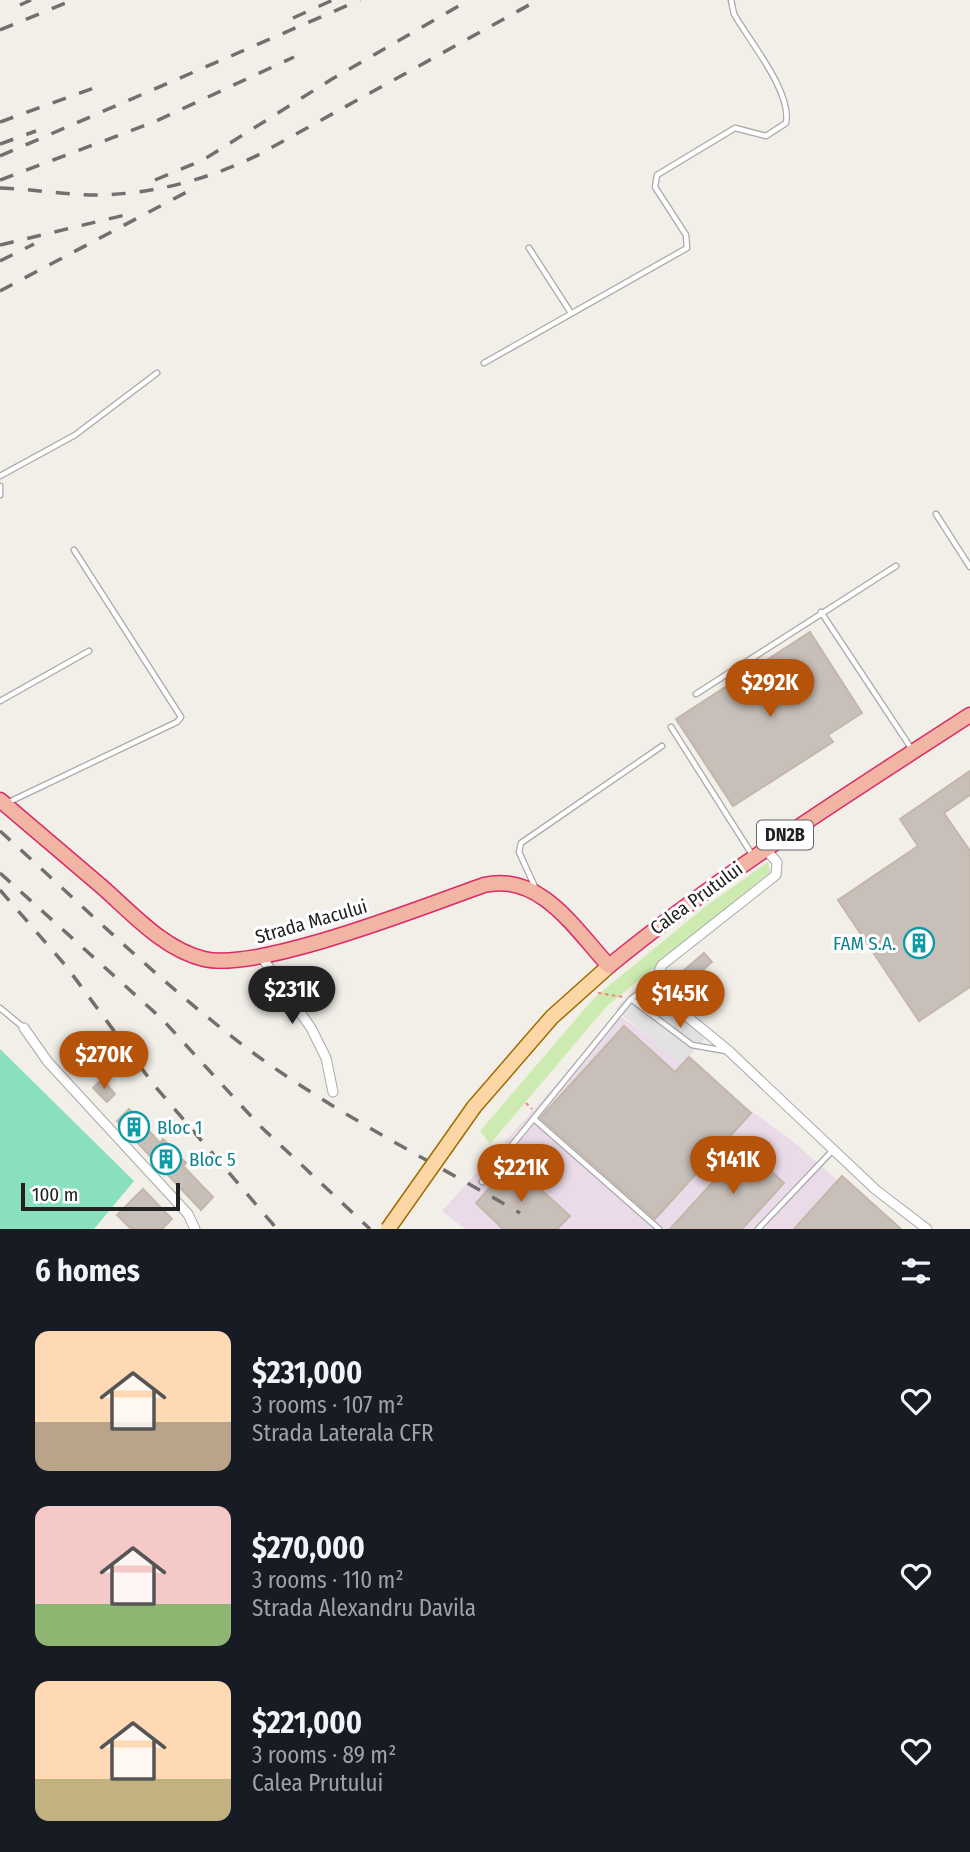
<!DOCTYPE html>
<meta charset="utf-8">
<style>
body{margin:0;font-family:"Fira Sans Condensed",sans-serif;background:#242831;color:#f1f3f6;height:100vh;display:flex;flex-direction:column;font-size:26px;white-space:nowrap}
*{box-sizing:border-box;margin:0}
p{font-size:23px;color:#9ea1a6}
.icon{flex:none;width:38px;height:38px;fill:none;stroke:currentColor;stroke-width:2;stroke-linecap:round;stroke-linejoin:round}
.map{position:relative;height:1229px;overflow:hidden}
.side{display:flex;flex-direction:column;background:#171b24;flex:1}
.side>*{flex:none}
.scale{position:absolute;left:21px;bottom:18px;width:159px;box-sizing:border-box;padding-left:7px;border:4px solid #222;border-top:0;font-size:19px;line-height:24px;white-space:nowrap;color:#222;-webkit-text-stroke:5px #fff;paint-order:stroke}
.price{position:absolute;translate:-50% -60px;padding:0 16px;border-radius:24px;background:#b45309;color:#fff;font-size:23px;line-height:46px;filter:drop-shadow(0 2px 4px #0008)}
.price::after{content:'';position:absolute;left:50%;top:42px;width:21px;height:16px;margin-left:-10px;background:inherit;clip-path:polygon(0 0,100% 0,50% 100%)}
.price.active{background:#222;color:#fff}
ul{padding:0;list-style:none}
li{display:flex;align-items:center;gap:21px;height:175px;padding:0 35px}
li span{display:grid;place-items:center;flex:none;width:196px;height:140px;border-radius:14px;color:#555}
li>.icon{margin-inline-start:auto}
span .icon{width:84px;height:84px;fill:#fffc;stroke-width:1}
li b{font-size:30px}
h2{display:flex;justify-content:space-between;align-items:center;height:84px;padding:0 35px;font-size:30px}
.map>svg:first-child{display:block}
</style>
<div class="map">
<svg width="970" height="1229" viewBox="0 0 970 1229">
<rect width="100%" height="100%" fill="#f2efe9"/>
<path fill="#ebdbe8" d="M619 1015 790 1139 894 1229H465L442 1211Z"/>
<path fill="#cdebb0" d="M768 862 770 872 606 1007 490 1144 480 1131 594 998 706 906Z"/>
<path fill="#88e0be" d="M0 1049 134 1181 94 1229H0Z"/>
<path fill="#e2e2e2" d="M641 983 705 1038 682 1065 615 1009Z"/>
<path fill="#c7bfb8" stroke="#c4b6ab" stroke-width="2" d="M810 632 862 713 828 735 833 742 733 806 676 719Z
M970 771V795L944 813 970 851V987L919 1021 838 900 918 846 900 819Z
M704 953 712 962 685 985 677 976Z
M624 1026 675 1072 689 1057 751 1113 655 1219 540 1118Z
M102 1079 115 1094 107 1102 93 1088Z
M129 1109 160 1143 163 1139 186 1163 183 1166 213 1197 201 1210 117 1121Z
M745 1147 784 1183 742 1229H670Z
M512 1163 570 1216 557 1229H503L476 1203Z
M842 1176 901 1229H794Z
M143 1189 172 1219 162 1229H131L117 1215Z"/>
<g fill="none" stroke-linecap="round" stroke-linejoin="round">
<g stroke="#a9a9a9" stroke-width="7">
<path id="service" d="M529 248 571 313
M484 363 687 248 686 235 655 187 657 175 735 128 766 136 786 123C792 92 750 42 734 14L731 0
M0 476 75 435 157 373
M0 486V495
M936 514 970 567
M821 612 911 748
M696 694 896 566
M0 701 89 651
M671 727 753 856
M9 802 177 722 181 717 74 550
M535 887 519 852 521 843 662 746
M631 999 692 1045 726 1051
M0 1008 23 1027
M534 1119 659 1229
M482 1182 631 999 656 980
M758 1229 833 1150"/>
</g>
<g stroke="#a9a9a9" stroke-width="11">
<path id="minor" d="M765 849 777 862 776 875 662 965C656 976 655 984 661 995L729 1051 876 1190 927 1229
M261 956 311 1028 326 1058 333 1092
M24 1028 48 1062 188 1214 195 1229"/>
</g>
<g stroke="#a06b00" stroke-width="17">
<path id="primary" d="M474 1107 552 1017 609 966"/>
</g>
<g stroke="#dc2a67" stroke-width="17">
<path id="trunk" d="M0 800C34 829 67 857 101 886 132 913 163 949 204 959 259 972 425 906 484 885 540 872 575 929 609 966 723 873 846 795 970 715"/>
</g>
<path stroke="#fa8072" stroke-width="2" stroke-dasharray="3.5 3.5" stroke-linecap="butt" d="M598 993 623 997
M526 1103 532 1109"/>
<use href="#service" stroke="#fff" stroke-width="4.5"/>
<use href="#minor" stroke="#fff" stroke-width="9"/>
<use href="#primary" stroke="#fcd6a4" stroke-width="14"/>
<use href="#trunk" stroke="#f2b4a3" stroke-width="14"/>
<path stroke="#707070" stroke-width="3.5" stroke-dasharray="14 14" stroke-linecap="butt" d="M20 5 31 0
M293 18 333 0
M0 30 73 0
M0 122 105 84
M0 144 36 131
M0 156 360 0
M0 180 154 122 294 57
M155 180 203 160 332 79 469 0
M0 188C33 189 65 195 98 195 154 194 210 179 260 154L538 0
M0 245 125 215
M0 261 34 244
M0 291 198 186
M0 831C82 905 168 990 256 1055 339 1115 432 1162 520 1213
M0 873 162 1019 260 1126 370 1229
M0 890 66 966 154 1085 277 1229"/>
<g stroke="#a06b00" stroke-width="17" stroke-linecap="butt">
<path id="primary-bridge" d="M388 1229 474 1107"/>
</g>
<use href="#primary-bridge" stroke="#fcd6a4" stroke-width="14"/>
</g>
<defs>
<g id="building-ring" transform="scale(1.575)"><circle r="9.5" fill="#fff" stroke="#0f9aa8" stroke-width="1.5"/><path d="M-4-6H4V6H1V3H-1V6H-4ZM-2.5-4.3h1.7v1.8h-1.7ZM.8-4.3h1.7v1.8H.8ZM-2.5-1h1.7V.8h-1.7ZM.8-1h1.7V.8H.8Z" fill="#0f9aa8"/></g>
</defs>
<g fill-rule="evenodd">
<use href="#building-ring" x="919" y="943"/>
<use href="#building-ring" x="134" y="1127"/>
<use href="#building-ring" x="166" y="1159"/>
</g>
<g text-anchor="middle" stroke-width="6" stroke-linejoin="round" paint-order="stroke">
<rect fill="#fff" stroke="#646464" stroke-width="2" x="757" y="820.5" width="56" height="29" rx="5"/>
<g font-size="18" font-weight="bold" fill="#222">
<text x="785" y="841">DN2B</text>
</g>
<g font-size="19" fill="#222" stroke="#fff">
<text transform="translate(696 898) rotate(-36)" y="7">Calea Prutului</text>
<text transform="translate(311 921) rotate(-16)" y="7">Strada Macului</text>
</g>
<g font-size="19" fill="#0d838f" stroke="#fff" text-anchor="start">
<text x="896" y="950" text-anchor="end">FAM S.A.</text>
<text x="157" y="1134">Bloc 1</text>
<text x="189" y="1166">Bloc 5</text>
</g>
</g>
</svg>
<div class="scale">100 m</div>
<b class="price" style="left:770px;top:719px">$292K</b>
<b class="price active" style="left:292px;top:1026px">$231K</b>
<b class="price" style="left:680px;top:1030px">$145K</b>
<b class="price" style="left:104px;top:1091px">$270K</b>
<b class="price" style="left:733px;top:1196px">$141K</b>
<b class="price" style="left:521px;top:1204px">$221K</b>
</div>
<section class="side">
<h2>6 homes<svg class="icon" aria-label="filters" viewBox="0 0 24 24"><path d="M4 7h16M4 17h16"/><circle cx="9" cy="7" r="2"/><circle cx="15" cy="17" r="2"/></svg></h2>
<ul>
<li><span style="background:linear-gradient(#ffd9b3 65%,#b9a48a 0)"><svg class="icon" aria-label="home" viewBox="0 0 24 24"><path d="M3 11l9-7 9 7M6 9v11h12V9"/></svg></span><div><b>$231,000</b><p>3 rooms · 107 m²</p><p>Strada Laterala CFR</p></div><svg class="icon" aria-label="heart" viewBox="0 0 24 24"><path d="M12 20l-8-8c-3-5 5-10 8-4 3-6 11-1 8 4z"/></svg></li>
<li><span style="background:linear-gradient(#f6c9c9 70%,#8fb573 0)"><svg class="icon" aria-label="home" viewBox="0 0 24 24"><path d="M3 11l9-7 9 7M6 9v11h12V9"/></svg></span><div><b>$270,000</b><p>3 rooms · 110 m²</p><p>Strada Alexandru Davila</p></div><svg class="icon" aria-label="heart" viewBox="0 0 24 24"><path d="M12 20l-8-8c-3-5 5-10 8-4 3-6 11-1 8 4z"/></svg></li>
<li><span style="background:linear-gradient(#ffd9b3 70%,#c2b280 0)"><svg class="icon" aria-label="home" viewBox="0 0 24 24"><path d="M3 11l9-7 9 7M6 9v11h12V9"/></svg></span><div><b>$221,000</b><p>3 rooms · 89 m²</p><p>Calea Prutului</p></div><svg class="icon" aria-label="heart" viewBox="0 0 24 24"><path d="M12 20l-8-8c-3-5 5-10 8-4 3-6 11-1 8 4z"/></svg></li>
</ul>
</section>
